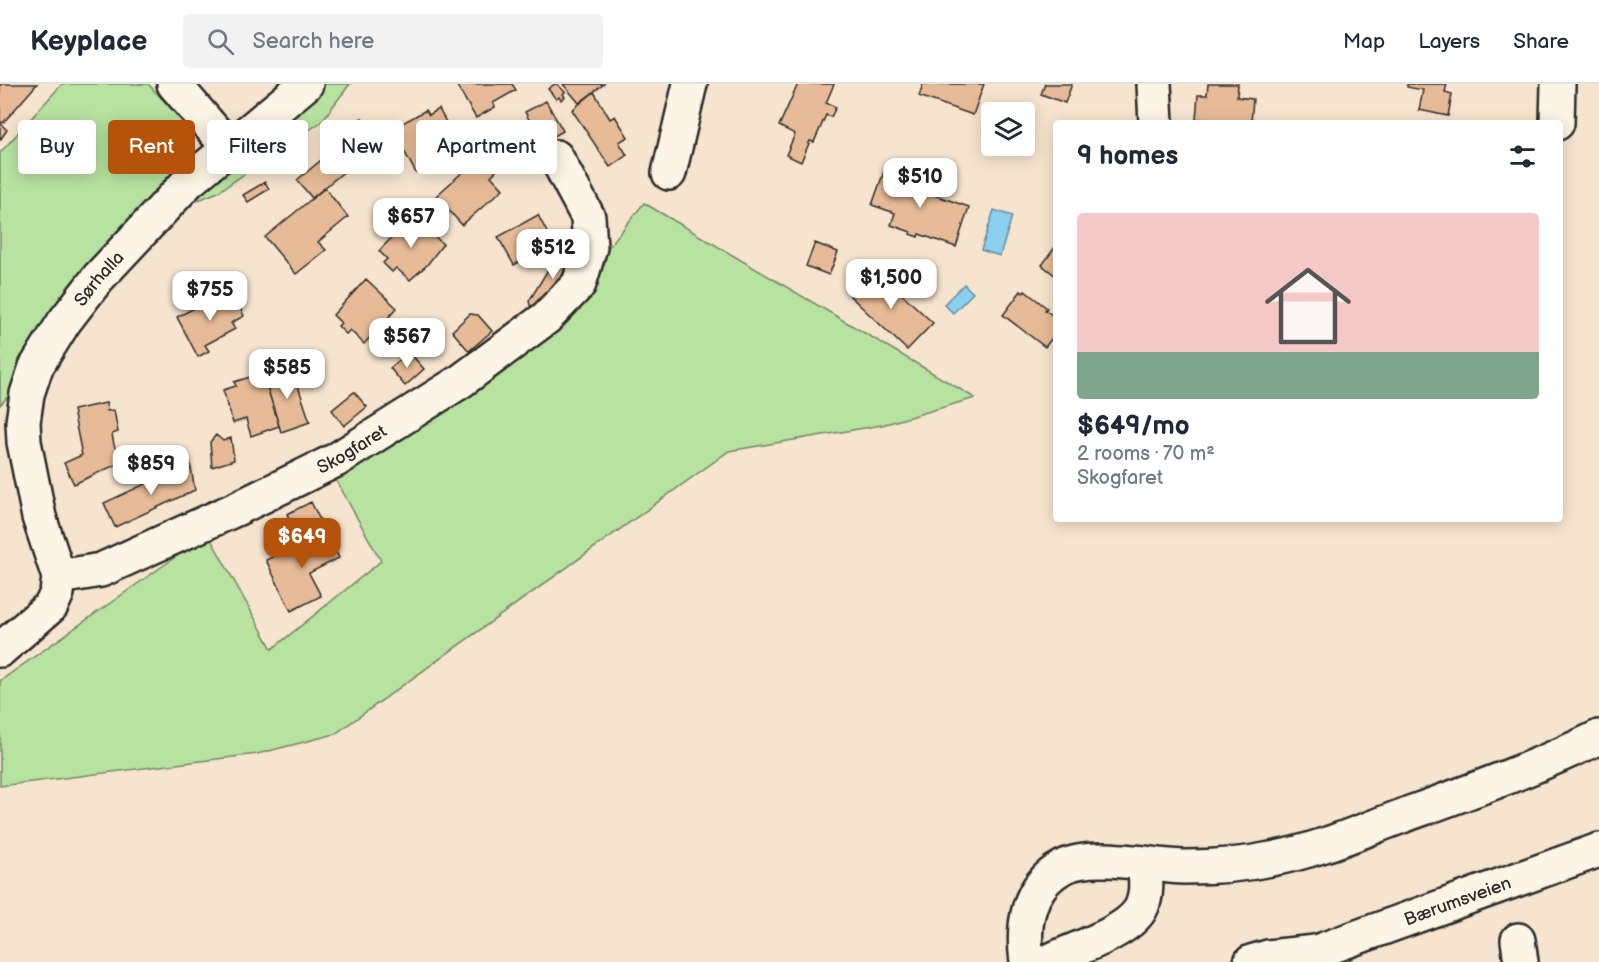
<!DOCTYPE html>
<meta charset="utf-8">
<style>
body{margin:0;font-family:"Balsamiq Sans",sans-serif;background:#f2f2f3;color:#1f2937;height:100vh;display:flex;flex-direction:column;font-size:22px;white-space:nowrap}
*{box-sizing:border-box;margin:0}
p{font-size:20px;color:#747a83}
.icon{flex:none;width:33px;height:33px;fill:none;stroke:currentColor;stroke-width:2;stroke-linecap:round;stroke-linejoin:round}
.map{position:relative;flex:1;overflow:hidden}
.details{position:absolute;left:1053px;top:36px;width:510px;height:402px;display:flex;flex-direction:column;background:#fff;border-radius:6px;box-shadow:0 3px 15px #0003}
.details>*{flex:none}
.guide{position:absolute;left:18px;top:36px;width:570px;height:54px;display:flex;gap:12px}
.controls{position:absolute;left:981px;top:18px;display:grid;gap:12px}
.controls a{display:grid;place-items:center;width:54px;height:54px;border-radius:6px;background:#fff;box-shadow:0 3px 15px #0003;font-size:30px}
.price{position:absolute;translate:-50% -51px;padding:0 14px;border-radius:12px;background:#fff;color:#222;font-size:20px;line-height:39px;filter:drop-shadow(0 2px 3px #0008)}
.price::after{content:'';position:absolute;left:50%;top:36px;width:18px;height:14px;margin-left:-9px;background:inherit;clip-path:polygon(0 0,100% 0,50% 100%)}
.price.on{background:#b45309;color:#fff}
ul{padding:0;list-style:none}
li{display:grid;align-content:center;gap:12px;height:318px;padding:0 24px}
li+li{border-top:2px solid #e0e1e3}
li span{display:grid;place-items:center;height:186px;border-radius:6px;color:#555}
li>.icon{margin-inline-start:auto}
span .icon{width:108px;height:108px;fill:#fffc;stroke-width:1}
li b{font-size:26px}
h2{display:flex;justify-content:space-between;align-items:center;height:72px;padding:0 24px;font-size:26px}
.chip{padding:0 21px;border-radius:6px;background:#fff;box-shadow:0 3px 15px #0003;font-size:21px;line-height:54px}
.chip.on{background:#b45309;color:#fff}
header{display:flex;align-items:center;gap:36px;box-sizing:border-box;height:84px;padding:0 30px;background:#fff;border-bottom:2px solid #e0e1e3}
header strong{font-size:28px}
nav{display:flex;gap:33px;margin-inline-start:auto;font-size:21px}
.search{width:420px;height:54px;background:#f2f2f3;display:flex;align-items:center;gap:15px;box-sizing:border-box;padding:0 21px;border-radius:6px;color:#747a83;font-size:22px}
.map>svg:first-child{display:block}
</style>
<header>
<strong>Keyplace</strong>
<div class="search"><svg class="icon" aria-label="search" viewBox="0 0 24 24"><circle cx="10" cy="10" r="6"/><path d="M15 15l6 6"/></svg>Search here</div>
<nav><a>Map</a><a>Layers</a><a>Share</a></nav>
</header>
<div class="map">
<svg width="1599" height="878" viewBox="0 0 1599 878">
<rect width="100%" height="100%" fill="#f6e4ce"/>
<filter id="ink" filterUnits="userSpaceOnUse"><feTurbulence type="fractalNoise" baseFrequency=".0167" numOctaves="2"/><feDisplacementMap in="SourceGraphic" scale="12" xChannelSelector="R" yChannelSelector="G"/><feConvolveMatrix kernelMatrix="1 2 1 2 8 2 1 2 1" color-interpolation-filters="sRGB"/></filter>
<g filter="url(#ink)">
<path fill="#b7e29f" stroke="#718665" stroke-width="1.5" d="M62 0H148L187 41 188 98 36 283 0 321V69Z
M320 0H350L321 38 218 108 169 128Z
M644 119 975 314 882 341 729 367 335 650 257 670 0 702V597L208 450 272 565 381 477 330 385 579 200Z"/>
<path fill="#8ccfee" stroke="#658da0" stroke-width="1.5" d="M994 126 1012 132 1000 172 981 166Z
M964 200 973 209 953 229 944 220Z"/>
<path fill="#e7bb97" stroke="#2b2b2b" stroke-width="1.5" d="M0 0H37L3 39 0 37Z
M460 0H512L516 6 493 19 495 23 476 34 457 2Z
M555 0H557L565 8 563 10 565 13 561 16 559 13 556 15 548 5Z
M563 0H604L579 19Z
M798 0H834L826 19 836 23 831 33 826 31 814 58 810 57 801 78 786 71 795 50 779 42Z
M923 0H984L973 31 919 12Z
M1045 0H1072L1065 19 1041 10Z
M1208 0H1238L1237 13 1253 15 1251 39 1196 35 1198 11H1207Z
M1407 0H1447L1445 8 1452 10 1448 32 1419 26 1423 6 1407 3Z
M594 8 610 35 615 32 628 53 619 58 627 71 610 83 572 26Z
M546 17 563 47 542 59 525 28Z
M439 25 449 44 439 50 448 65 427 78 430 81 416 89 392 45 426 26 429 31Z
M362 34 379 63 357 76 340 47Z
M0 39 7 46 0 56Z
M337 63 352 81 312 114 297 96Z
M485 68 499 84 491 92 503 105 462 141 436 112Z
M886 82 910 91 906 101 969 123 956 163 919 150 918 153 910 150 911 148 891 141 895 129 872 121Z
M265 98 269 105 248 118 243 111Z
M325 104 348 133 318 158 326 166 296 190 265 153Z
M538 131 553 160 533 171 535 174 525 180 523 176 514 181 498 153Z
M412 132 443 160 427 181 410 196 396 184 392 188 383 179 387 175 379 167Z
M815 159 838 168 829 191 806 182Z
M1056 162V192L1042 181Z
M557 171 576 181 561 206 531 224 529 217Z
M875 185 933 239 907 266 850 212Z
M366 195 397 224 364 260 350 246 346 250 338 242 341 239 333 231Z
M1021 207 1023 209 1025 207 1047 224 1045 226 1056 234V249L1045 263 1003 231Z
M234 211 244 232 231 239 235 245 205 261 209 267 198 273 177 233 217 212 221 218Z
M470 230 478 231 492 247 469 267 452 247Z
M409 268 424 285 405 302 390 284Z
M292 284 310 338 281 348 264 293Z
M263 289 279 342 251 352 246 335 233 339 223 306 236 302 234 298Z
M354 308 367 323 344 342 332 326Z
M106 319 107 327 114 326 118 348 112 350 114 361 122 378 74 400 64 379 82 371 73 326Z
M216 351 223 357 231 354 234 376 212 383 210 358Z
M190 379 195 406 115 443 104 419Z
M311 418 323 442 299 454 287 430Z
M326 447 339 474 309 489 321 512 291 527 266 476Z"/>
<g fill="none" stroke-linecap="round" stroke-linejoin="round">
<g stroke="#2b2b2b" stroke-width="38">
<g id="minor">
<path d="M174 0 229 64"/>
<path d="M1154 0 1156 39"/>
<path d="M1557 39 1558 0"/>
<path d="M669 89 690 0"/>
<path id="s1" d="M59 493 101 486 236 425 336 376 461 297 546 234 579 200 590 163 588 133 556 73"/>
<path id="s2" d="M0 566 51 522 57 509 59 493 39 433 24 358 23 338 27 310 36 283 64 238 98 194 188 98 306 0"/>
<path d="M1518 856 1521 878"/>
<path d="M1027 878C1022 841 1027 802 1063 783 1092 768 1152 782 1185 783 1214 783 1243 781 1271 775 1317 767 1361 747 1405 731 1471 707 1536 684 1599 653"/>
<path d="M1047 878C1073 865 1125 850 1140 826 1148 812 1146 795 1144 780"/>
</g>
</g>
<g stroke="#2b2b2b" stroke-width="38">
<g id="major">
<path d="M1251 878 1268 873 1316 868"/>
<path id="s3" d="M1298 878 1316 868 1599 766"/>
</g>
</g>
<use href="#minor" stroke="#fcf5e5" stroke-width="33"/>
<use href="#major" stroke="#fcf5e5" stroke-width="33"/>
</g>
</g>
<g text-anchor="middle" stroke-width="6" stroke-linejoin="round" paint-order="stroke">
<g font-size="18" fill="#2b2b2b" stroke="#fcf5e5">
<text dy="6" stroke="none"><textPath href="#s2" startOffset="423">Sørhalla</textPath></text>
<text dy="6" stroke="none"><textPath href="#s1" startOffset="321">Skogfaret</textPath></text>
<text dy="6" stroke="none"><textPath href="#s3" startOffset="171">Bærumsveien</textPath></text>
</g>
</g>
</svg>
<div class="controls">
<a><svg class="icon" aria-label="layers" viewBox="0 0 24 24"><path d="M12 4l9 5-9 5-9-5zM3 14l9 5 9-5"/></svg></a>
</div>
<b class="price" style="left:920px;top:125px">$510</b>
<b class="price" style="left:411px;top:165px">$657</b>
<b class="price" style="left:553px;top:196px">$512</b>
<b class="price" style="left:891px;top:226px">$1,500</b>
<b class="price" style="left:210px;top:238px">$755</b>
<b class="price" style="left:407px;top:285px">$567</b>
<b class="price" style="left:287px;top:316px">$585</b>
<b class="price" style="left:151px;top:412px">$859</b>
<b class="price on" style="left:302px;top:485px">$649</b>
<div class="guide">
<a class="chip">Buy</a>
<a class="chip on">Rent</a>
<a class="chip">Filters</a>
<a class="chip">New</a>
<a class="chip">Apartment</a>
</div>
<section class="details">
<h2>9 homes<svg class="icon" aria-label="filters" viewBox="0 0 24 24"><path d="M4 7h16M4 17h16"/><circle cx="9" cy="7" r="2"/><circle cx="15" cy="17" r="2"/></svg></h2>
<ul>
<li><span style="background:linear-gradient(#f6c9c9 75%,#7fa58c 0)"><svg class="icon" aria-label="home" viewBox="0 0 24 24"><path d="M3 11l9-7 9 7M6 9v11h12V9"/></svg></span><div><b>$649/mo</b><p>2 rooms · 70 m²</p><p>Skogfaret</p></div></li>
</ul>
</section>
</div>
